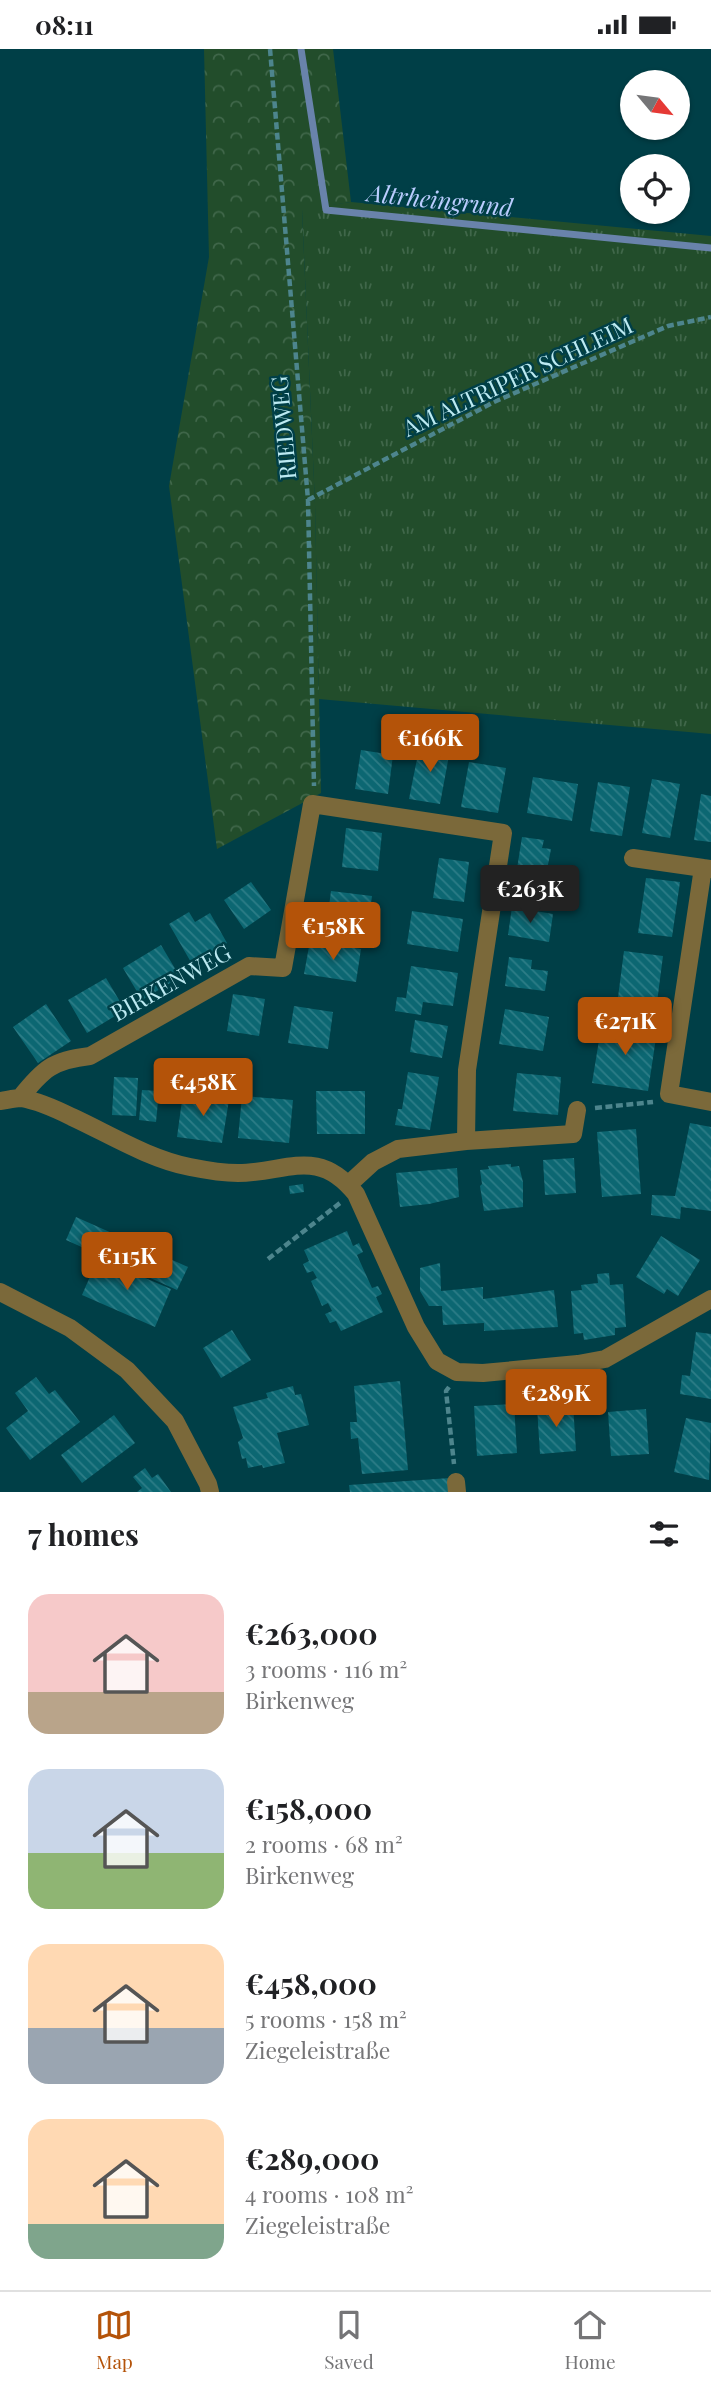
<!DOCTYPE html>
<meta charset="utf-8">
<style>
body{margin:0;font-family:"Playfair Display",serif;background:#f2f2f2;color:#202124;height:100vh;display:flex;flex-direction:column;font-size:26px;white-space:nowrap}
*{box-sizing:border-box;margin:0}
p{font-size:23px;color:#757577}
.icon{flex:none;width:38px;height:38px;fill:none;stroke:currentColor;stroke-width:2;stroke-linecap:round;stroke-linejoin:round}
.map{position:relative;height:1443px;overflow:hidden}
.panel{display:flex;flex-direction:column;background:#fff;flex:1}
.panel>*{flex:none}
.needle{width:46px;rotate:119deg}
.controls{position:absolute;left:620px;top:21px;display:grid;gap:14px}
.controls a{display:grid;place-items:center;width:70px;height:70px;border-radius:50%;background:#fff;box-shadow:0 2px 5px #0004;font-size:35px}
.price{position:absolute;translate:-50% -60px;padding:0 16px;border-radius:7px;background:#b45309;color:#fff;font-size:23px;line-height:46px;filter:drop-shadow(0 2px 4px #0008)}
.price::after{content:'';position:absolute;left:50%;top:42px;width:21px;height:16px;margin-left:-10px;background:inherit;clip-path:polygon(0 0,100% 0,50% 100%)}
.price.selected{background:#222;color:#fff}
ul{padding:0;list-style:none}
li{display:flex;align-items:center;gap:21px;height:175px;padding:0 28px}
li span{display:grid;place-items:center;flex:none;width:196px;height:140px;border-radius:21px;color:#555}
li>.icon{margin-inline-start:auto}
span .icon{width:84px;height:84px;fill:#fffc;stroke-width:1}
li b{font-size:30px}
h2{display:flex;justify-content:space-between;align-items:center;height:84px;padding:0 28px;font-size:30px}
.status{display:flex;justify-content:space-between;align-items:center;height:49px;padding:0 35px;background:#fff;direction:ltr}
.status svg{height:19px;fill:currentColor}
.tab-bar{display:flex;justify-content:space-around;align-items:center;height:98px;border-top:2px solid #e0e0e0;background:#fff;font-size:19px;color:#757577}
.tab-bar a{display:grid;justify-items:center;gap:4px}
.tab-bar .selected{color:#b45309}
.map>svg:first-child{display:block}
</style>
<div class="status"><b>08:11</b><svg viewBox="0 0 49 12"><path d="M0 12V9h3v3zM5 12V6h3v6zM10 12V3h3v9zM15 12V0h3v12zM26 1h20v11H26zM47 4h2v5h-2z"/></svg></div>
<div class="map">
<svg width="711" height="1443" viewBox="0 0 711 1443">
<defs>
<pattern id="grass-tufts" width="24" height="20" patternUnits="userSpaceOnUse" patternTransform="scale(1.75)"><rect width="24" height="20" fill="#224d2b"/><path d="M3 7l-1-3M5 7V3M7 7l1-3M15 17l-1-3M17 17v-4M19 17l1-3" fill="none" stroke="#40674a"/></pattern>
<pattern id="forest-crowns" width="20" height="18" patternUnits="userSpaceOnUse" patternTransform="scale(1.75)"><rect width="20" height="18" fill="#224d2b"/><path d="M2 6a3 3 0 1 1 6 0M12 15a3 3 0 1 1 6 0" fill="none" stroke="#40674a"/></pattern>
<pattern id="building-back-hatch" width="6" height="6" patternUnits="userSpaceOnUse" patternTransform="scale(1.75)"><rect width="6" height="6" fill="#0c6772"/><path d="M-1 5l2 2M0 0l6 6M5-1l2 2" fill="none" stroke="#2d7d87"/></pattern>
</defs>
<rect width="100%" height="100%" fill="#003f47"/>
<path fill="url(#grass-tufts)" d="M351 153 711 187V685L319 650 315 455 302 160Z"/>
<path fill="url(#forest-crowns)" d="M204 0H333L351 153 302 161 315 455 321 744 217 800 169 437 209 208Z"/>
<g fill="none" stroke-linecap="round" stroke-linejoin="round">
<path stroke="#6983ab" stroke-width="7" d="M301 0 326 161 711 199"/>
</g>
<path fill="url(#building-back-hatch)" d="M420 695 450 701 440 755 409 750Z
M361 701 393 706 388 745 355 740Z
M469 713 506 719 498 764 461 758Z
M533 728 578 735 572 772 527 764Z
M652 730 680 735 670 789 642 784Z
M598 733 630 738 622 787 590 782Z
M701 745 711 747V793L694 791Z
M346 779 382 784 378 822 342 818Z
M522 788 544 791 542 799 551 800 545 831 516 826Z
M439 809 469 813 464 853 433 849Z
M646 829 680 833 672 888 638 884Z
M251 833 271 861 244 880 224 851Z
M331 842 372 847 368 878 327 872Z
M512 858 553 865 549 893 508 886Z
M412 862 463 870 458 903 407 895Z
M189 863 195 873 210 864 227 894 192 915 169 875Z
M310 892 361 900 356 933 304 925Z
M161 896 180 928 142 951 123 919Z
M624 902 663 907 656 961 617 956Z
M509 908 532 911 531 920 548 922 545 942 505 937Z
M411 917 458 924 453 957 423 953 421 966 395 962 397 948 406 949Z
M106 929 125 961 87 984 68 951Z
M233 945 265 950 259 987 227 982Z
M46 955 71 992 38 1014 13 978Z
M294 957 333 963 328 1000 288 994Z
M505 960 549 968 543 1002 499 995Z
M415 971 448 977 442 1009 410 1003Z
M602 973 657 982 648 1042 592 1034Z
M408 1023 439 1028 430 1081 395 1076 398 1060H402Z
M517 1024 561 1028 558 1066 513 1062Z
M114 1028 138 1029 136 1067 112 1066Z
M142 1041 159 1042 156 1073 139 1071Z
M316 1042H365V1085H317Z
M183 1044 229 1051 222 1094 177 1088Z
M242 1047 293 1051 289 1094 238 1089Z
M690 1074 711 1078V1162L681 1158 680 1170 651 1166 652 1146 675 1147Z
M636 1080 641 1145 602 1148 597 1083Z
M574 1109 576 1144 545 1146 543 1111Z
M511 1115V1118L519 1117 523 1133V1158L484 1162 480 1137 482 1135 480 1121 489 1120 488 1117Z
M457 1119 459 1148 429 1155 400 1158 396 1124Z
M303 1135 304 1143 290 1145 289 1137Z
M76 1168 188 1218 177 1241 66 1191Z
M347 1182 353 1197 359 1194 363 1203 357 1206 372 1239 378 1237 382 1245 376 1248 383 1263 341 1282 336 1272 330 1274 325 1265 332 1262 328 1254 322 1257 311 1232 317 1229 313 1222 307 1224 303 1215 309 1212 304 1201Z
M661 1187 700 1211 678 1247 667 1240 664 1245 636 1228Z
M98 1209 171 1240 155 1278 82 1246Z
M440 1214 441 1242 483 1238V1250L554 1241 558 1278 484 1282V1274L443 1276 442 1257H429L420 1242V1219Z
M609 1224 610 1236 623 1235 626 1278 615 1279V1286L584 1291 583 1284 574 1285 571 1242 582 1241 581 1236 598 1234 597 1225Z
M232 1281 251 1311 221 1329 203 1299Z
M696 1283 711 1285V1350L680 1345 682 1326 690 1327Z
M36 1328 49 1345 55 1341 80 1373 30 1411 6 1379 28 1362 15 1344Z
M400 1332 408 1421 362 1425 358 1389 351 1390 350 1373H357L354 1337Z
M293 1337 295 1346 301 1345 309 1376 277 1384 285 1414 263 1419 262 1416 248 1419 246 1409 242 1410 238 1393 243 1389 233 1358 268 1349 266 1344Z
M514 1355 517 1404 477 1407 474 1357Z
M573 1355 576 1402 540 1405 537 1358Z
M646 1360 649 1405 611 1407 608 1363Z
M114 1366 135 1394 82 1434 61 1406Z
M686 1369 711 1374 709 1431 674 1423Z
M145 1419 152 1429 158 1425 171 1443H137L142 1439 133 1428Z
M450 1429 451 1443H350L349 1436Z"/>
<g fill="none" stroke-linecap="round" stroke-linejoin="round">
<path stroke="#4d858d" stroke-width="4.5" stroke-dasharray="7 3.5" stroke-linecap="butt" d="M270 0 308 451 314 737
M308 451 494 353 668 277 711 268
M595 1059 653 1053
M268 1210 340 1154
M449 1338 446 1342 454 1415"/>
<path stroke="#7b693a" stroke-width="18" d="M633 809 703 819
M711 820 703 819 669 1045 711 1053
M20 1049C43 1020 53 1011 90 1007L249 917 283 919 312 755 503 784 467 1021 466 1092 398 1100 373 1113 349 1135
M0 1052C7 1051 15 1049 21 1049 38 1052 56 1060 72 1068 109 1085 149 1110 190 1118 205 1121 223 1124 238 1124 286 1124 318 1097 356 1145L416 1278 437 1312 457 1323 483 1324 578 1315 605 1310 711 1250
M466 1092 573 1085 577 1061
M0 1243 70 1279 127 1321 175 1372 208 1435 210 1443
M456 1433 457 1443"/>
</g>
<g text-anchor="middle" stroke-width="5" stroke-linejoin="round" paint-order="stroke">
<g font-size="23" fill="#bceaf2" stroke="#003f47">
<text transform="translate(518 328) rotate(-25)" y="8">AM ALTRIPER SCHLEIM</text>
<text transform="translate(284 379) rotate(-95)" y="8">RIEDWEG</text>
<text transform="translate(171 934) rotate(-29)" y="8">BIRKENWEG</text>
</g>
<g font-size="24" font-style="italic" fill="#bacdff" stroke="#003f47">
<text transform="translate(440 152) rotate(6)" y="8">Altrheingrund</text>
</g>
</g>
</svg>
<div class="controls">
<a><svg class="needle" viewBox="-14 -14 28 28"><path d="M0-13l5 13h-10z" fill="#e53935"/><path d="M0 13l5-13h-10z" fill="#757577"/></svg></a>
<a><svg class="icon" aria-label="locate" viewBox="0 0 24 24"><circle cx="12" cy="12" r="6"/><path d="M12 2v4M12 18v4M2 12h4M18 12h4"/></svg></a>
</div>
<b class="price" style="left:430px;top:725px">€166K</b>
<b class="price selected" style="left:530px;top:876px">€263K</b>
<b class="price" style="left:333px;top:913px">€158K</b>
<b class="price" style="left:625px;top:1008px">€271K</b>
<b class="price" style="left:203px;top:1069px">€458K</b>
<b class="price" style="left:127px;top:1243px">€115K</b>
<b class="price" style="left:556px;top:1380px">€289K</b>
</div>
<section class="panel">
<h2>7 homes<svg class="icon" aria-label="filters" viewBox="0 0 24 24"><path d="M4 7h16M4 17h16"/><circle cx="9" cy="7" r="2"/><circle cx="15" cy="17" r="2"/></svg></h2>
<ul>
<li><span style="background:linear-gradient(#f6c9c9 70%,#b9a48a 0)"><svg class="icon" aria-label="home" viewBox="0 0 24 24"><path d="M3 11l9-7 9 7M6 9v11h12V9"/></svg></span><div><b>€263,000</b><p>3 rooms · 116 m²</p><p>Birkenweg</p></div></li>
<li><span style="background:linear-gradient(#c9d6e8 60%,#8fb573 0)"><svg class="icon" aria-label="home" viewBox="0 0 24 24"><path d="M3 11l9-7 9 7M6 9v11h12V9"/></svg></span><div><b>€158,000</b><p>2 rooms · 68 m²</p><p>Birkenweg</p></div></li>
<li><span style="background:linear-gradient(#ffd9b3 60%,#9aa5b1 0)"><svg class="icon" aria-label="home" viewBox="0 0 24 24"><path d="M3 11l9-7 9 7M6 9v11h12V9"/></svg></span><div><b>€458,000</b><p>5 rooms · 158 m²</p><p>Ziegeleistraße</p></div></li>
<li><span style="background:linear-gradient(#ffd9b3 75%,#7fa58c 0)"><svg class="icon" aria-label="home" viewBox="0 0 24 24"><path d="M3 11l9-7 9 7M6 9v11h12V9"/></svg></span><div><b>€289,000</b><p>4 rooms · 108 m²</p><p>Ziegeleistraße</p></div></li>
</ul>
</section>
<nav class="tab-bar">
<a class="selected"><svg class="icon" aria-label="map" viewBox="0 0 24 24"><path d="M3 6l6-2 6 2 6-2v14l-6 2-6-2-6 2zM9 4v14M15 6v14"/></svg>Map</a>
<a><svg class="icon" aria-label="saved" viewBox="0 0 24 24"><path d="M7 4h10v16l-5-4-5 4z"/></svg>Saved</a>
<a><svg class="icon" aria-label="home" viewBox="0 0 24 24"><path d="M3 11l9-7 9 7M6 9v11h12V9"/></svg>Home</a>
</nav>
